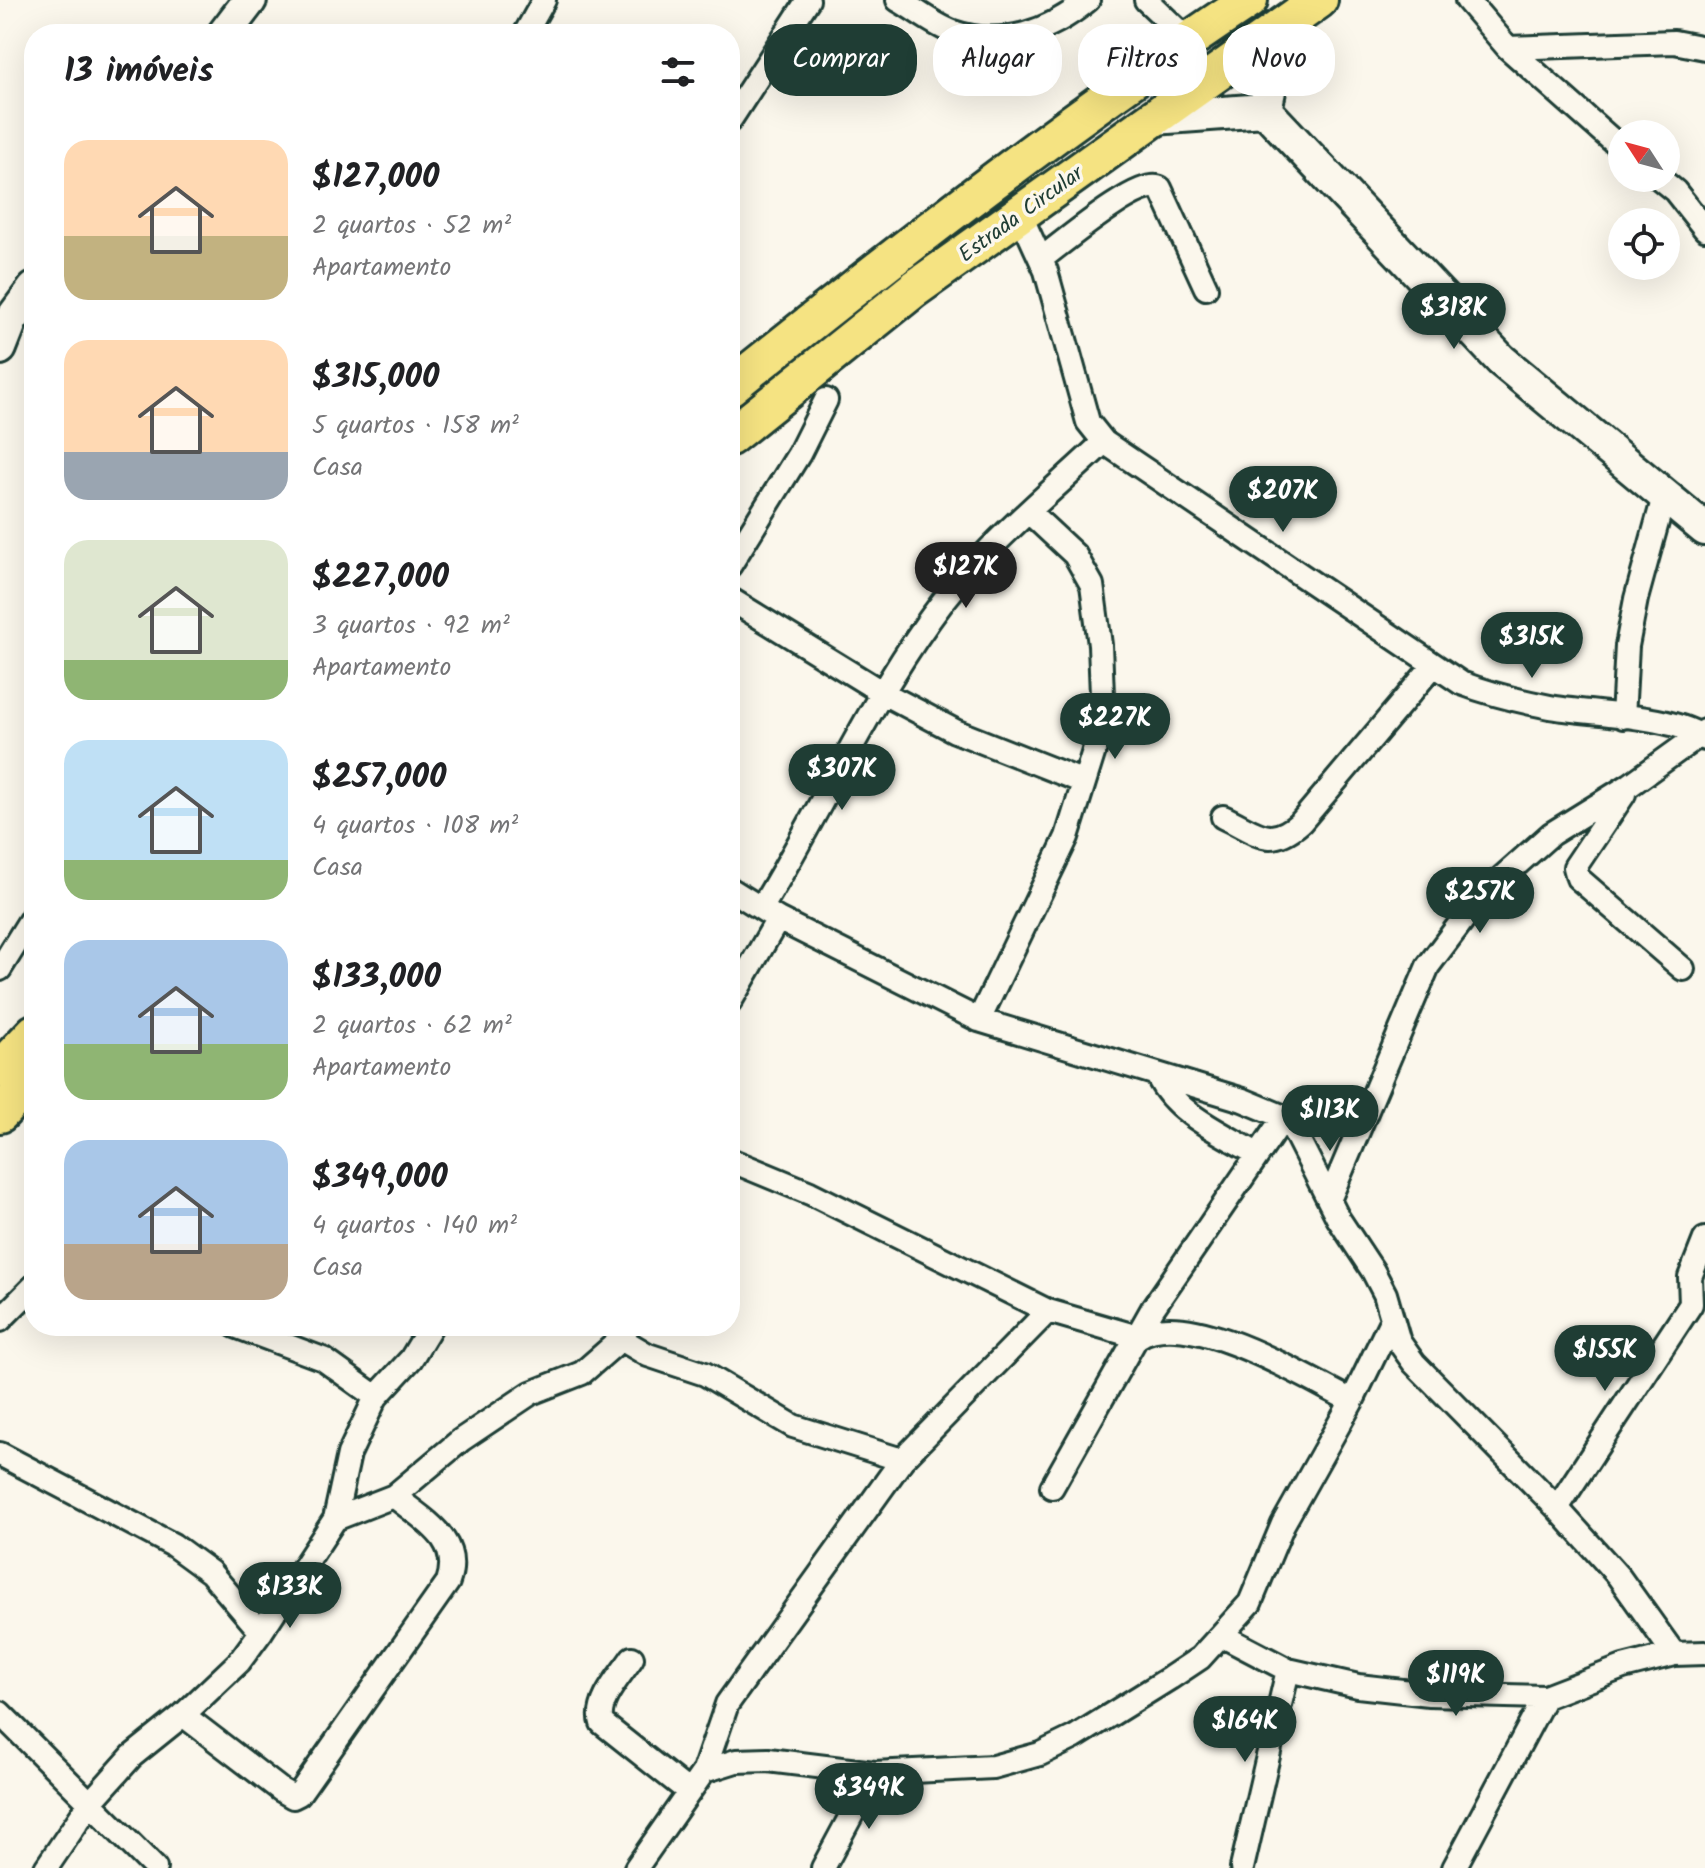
<!DOCTYPE html>
<html lang="pt">
<meta charset="utf-8">
<style>
body{margin:0;font-family:Kalam,sans-serif;background:#f2f2f2;color:#202124;height:100vh;display:flex;flex-direction:column;font-size:30px;white-space:nowrap}
*{box-sizing:border-box;margin:0}
p{font-size:26px;color:#757577}
.icon{flex:none;width:44px;height:44px;fill:none;stroke:currentColor;stroke-width:2;stroke-linecap:round;stroke-linejoin:round}
.map{position:relative;flex:1;overflow:hidden}
.sheet{position:absolute;left:24px;top:24px;width:716px;height:1312px;display:flex;flex-direction:column;background:#fff;border-radius:32px;box-shadow:0 8px 32px #0002}
.sheet>*{flex:none}
.hud{position:absolute;left:764px;top:24px;width:760px;height:72px;display:flex;gap:16px}
.needle{width:52px;rotate:306deg}
.buttons{position:absolute;left:1608px;top:120px;display:grid;gap:16px}
.buttons a{display:grid;place-items:center;width:72px;height:72px;border-radius:50%;background:#fff;box-shadow:0 8px 32px #0002;font-size:40px}
.price{position:absolute;translate:-50% -68px;padding:0 18px;border-radius:28px;background:#1f3d34;color:#fff;font-size:26px;line-height:52px;filter:drop-shadow(0 2px 4px #0008)}
.price::after{content:'';position:absolute;left:50%;top:48px;width:24px;height:18px;margin-left:-12px;background:inherit;clip-path:polygon(0 0,100% 0,50% 100%)}
.price.active{background:#222;color:#fff}
ul{padding:0;list-style:none}
li{display:flex;align-items:center;gap:24px;height:200px;padding:0 40px}
li span{display:grid;place-items:center;flex:none;width:224px;height:160px;border-radius:24px;color:#555}
li>.icon{margin-inline-start:auto}
span .icon{width:96px;height:96px;fill:#fffc;stroke-width:1}
li b{font-size:34px}
h2{display:flex;justify-content:space-between;align-items:center;height:96px;padding:0 40px;font-size:34px}
.chip{padding:0 28px;border-radius:32px;background:#fff;box-shadow:0 8px 32px #0002;font-size:28px;line-height:72px}
.chip.active{background:#1f3d34;color:#fff}
.map>svg:first-child{display:block}
</style>
<div class="map">
<svg width="1705" height="1868" viewBox="0 0 1705 1868">
<rect width="100%" height="100%" fill="#fbf7ec"/>
<filter id="ink" filterUnits="userSpaceOnUse"><feTurbulence type="fractalNoise" baseFrequency=".0125" numOctaves="2"/><feDisplacementMap in="SourceGraphic" scale="16" xChannelSelector="R" yChannelSelector="G"/><feConvolveMatrix kernelMatrix="1 2 1 2 8 2 1 2 1" color-interpolation-filters="sRGB"/></filter>
<g filter="url(#ink)">
<g fill="none" stroke-linecap="round" stroke-linejoin="round">
<g stroke="#1f3d34" stroke-width="28">
<path id="street" d="M898 0C916 10 934 25 953 32 1001 49 1051 31 1088 0
M1146 0 1188 40
M1467 0 1508 48 1622 149
M525 34 544 0
M1508 48 1674 42 1705 48
M730 120 808 0
M1659 178 1675 191 1705 229
M1020 214 1046 271 1088 422 1104 442 1461 683C1490 694 1519 701 1550 707 1587 714 1678 715 1705 739
M1041 259C1060 245 1141 176 1160 188L1206 288
M730 565 799 454 826 400
M730 599 883 693 955 731 1084 782
M1623 717 1627 646 1636 599 1665 493
M1624 794 1575 867 1578 878 1683 969
M1223 817C1258 833 1269 850 1301 822L1433 666
M730 889 778 919 979 1020 1243 1100 1284 1117 1291 1125 1338 1218 1373 1271 1385 1294 1399 1342 1414 1363 1557 1508 1619 1577 1674 1654
M762 907C820 812 865 710 930 619 977 552 1045 498 1104 442
M0 969 34 914
M730 1002 778 919
M979 1020 1067 837 1098 738 1102 695 1100 645 1092 585 1075 555 1030 513
M1158 1077C1177 1115 1222 1133 1257 1154
M730 1160 810 1193 1048 1311 1138 1337C1187 1305 1304 1377 1352 1401
M1329 1200 1428 966 1480 897 1551 834 1630 785 1705 731
M0 1320 34 1286
M235 1326 323 1359 376 1397
M621 1339 648 1355 705 1374 793 1426 902 1460
M0 1454 173 1545 210 1572 261 1632
M1052 1487 1153 1308 1284 1117
M1557 1508 1691 1304 1690 1277 1705 1239
M335 1519 394 1496 461 1440 531 1393 582 1373 621 1339 628 1326
M1221 1635 1288 1670 1358 1686 1429 1694 1545 1697 1623 1667 1674 1654 1705 1653
M632 1658C621 1675 595 1702 602 1723L689 1792
M0 1713 155 1868
M183 1715 281 1790 293 1797 299 1794 448 1582C463 1539 423 1520 394 1496
M704 1771 736 1761 768 1760 874 1773 993 1767 1040 1754 1075 1737 1170 1678 1200 1658 1250 1603 1283 1524 1352 1401 1392 1319
M46 1868 90 1803 132 1756 183 1715 239 1662 261 1632 335 1519 349 1454 376 1397 411 1359 431 1326
M636 1868 704 1771 727 1704 902 1460 1048 1311
M823 1868 874 1773
M1242 1868 1288 1670
M1454 1868 1545 1697"/>
</g>
<g stroke="#1f3d34" stroke-width="38">
<path id="secondary" d="M224 34 250 0
M1265 110 1501 360 1705 529
M1265 110 1283 24
M1154 118 1265 110
M0 348 11 320 34 289"/>
</g>
<g stroke="#1f3d34" stroke-width="42">
<path id="primary" d="M730 387C898 252 1069 119 1249 0
M730 437 913 290 1319 0
M0 1069 34 1033
M0 1114 34 1078"/>
</g>
<use href="#street" stroke="#fbf7ec" stroke-width="22"/>
<use href="#secondary" stroke="#fbf7ec" stroke-width="32"/>
<use href="#primary" stroke="#f5e382" stroke-width="36"/>
</g>
</g>
<g text-anchor="middle" stroke-width="7" stroke-linejoin="round" paint-order="stroke">
<g font-size="22" fill="#1f3d34" stroke="#fbf7ec">
<text transform="translate(1020 213) rotate(-36)" y="8">Estrada Circular</text>
</g>
</g>
</svg>
<div class="buttons">
<a><svg class="needle" viewBox="-14 -14 28 28"><path d="M0-13l5 13h-10z" fill="#e53935"/><path d="M0 13l5-13h-10z" fill="#757577"/></svg></a>
<a><svg class="icon" aria-label="locate" viewBox="0 0 24 24"><circle cx="12" cy="12" r="6"/><path d="M12 2v4M12 18v4M2 12h4M18 12h4"/></svg></a>
</div>
<b class="price" style="left:1454px;top:351px">$318K</b>
<b class="price" style="left:1283px;top:534px">$207K</b>
<b class="price active" style="left:966px;top:610px">$127K</b>
<b class="price" style="left:1532px;top:680px">$315K</b>
<b class="price" style="left:1115px;top:761px">$227K</b>
<b class="price" style="left:842px;top:812px">$307K</b>
<b class="price" style="left:1480px;top:935px">$257K</b>
<b class="price" style="left:1330px;top:1153px">$113K</b>
<b class="price" style="left:1605px;top:1393px">$155K</b>
<b class="price" style="left:290px;top:1630px">$133K</b>
<b class="price" style="left:1456px;top:1718px">$119K</b>
<b class="price" style="left:1245px;top:1764px">$164K</b>
<b class="price" style="left:869px;top:1831px">$349K</b>
<div class="hud">
<a class="chip active">Comprar</a>
<a class="chip">Alugar</a>
<a class="chip">Filtros</a>
<a class="chip">Novo</a>
</div>
<section class="sheet">
<h2>13 imóveis<svg class="icon" aria-label="filters" viewBox="0 0 24 24"><path d="M4 7h16M4 17h16"/><circle cx="9" cy="7" r="2"/><circle cx="15" cy="17" r="2"/></svg></h2>
<ul>
<li><span style="background:linear-gradient(#ffd9b3 60%,#c2b280 0)"><svg class="icon" aria-label="home" viewBox="0 0 24 24"><path d="M3 11l9-7 9 7M6 9v11h12V9"/></svg></span><div><b>$127,000</b><p>2 quartos · 52 m²</p><p>Apartamento</p></div></li>
<li><span style="background:linear-gradient(#ffd9b3 70%,#9aa5b1 0)"><svg class="icon" aria-label="home" viewBox="0 0 24 24"><path d="M3 11l9-7 9 7M6 9v11h12V9"/></svg></span><div><b>$315,000</b><p>5 quartos · 158 m²</p><p>Casa</p></div></li>
<li><span style="background:linear-gradient(#dfe7d0 75%,#8fb573 0)"><svg class="icon" aria-label="home" viewBox="0 0 24 24"><path d="M3 11l9-7 9 7M6 9v11h12V9"/></svg></span><div><b>$227,000</b><p>3 quartos · 92 m²</p><p>Apartamento</p></div></li>
<li><span style="background:linear-gradient(#bfe0f5 75%,#8fb573 0)"><svg class="icon" aria-label="home" viewBox="0 0 24 24"><path d="M3 11l9-7 9 7M6 9v11h12V9"/></svg></span><div><b>$257,000</b><p>4 quartos · 108 m²</p><p>Casa</p></div></li>
<li><span style="background:linear-gradient(#a9c7e8 65%,#8fb573 0)"><svg class="icon" aria-label="home" viewBox="0 0 24 24"><path d="M3 11l9-7 9 7M6 9v11h12V9"/></svg></span><div><b>$133,000</b><p>2 quartos · 62 m²</p><p>Apartamento</p></div></li>
<li><span style="background:linear-gradient(#a9c7e8 65%,#b9a48a 0)"><svg class="icon" aria-label="home" viewBox="0 0 24 24"><path d="M3 11l9-7 9 7M6 9v11h12V9"/></svg></span><div><b>$349,000</b><p>4 quartos · 140 m²</p><p>Casa</p></div></li>
</ul>
</section>
</div>
